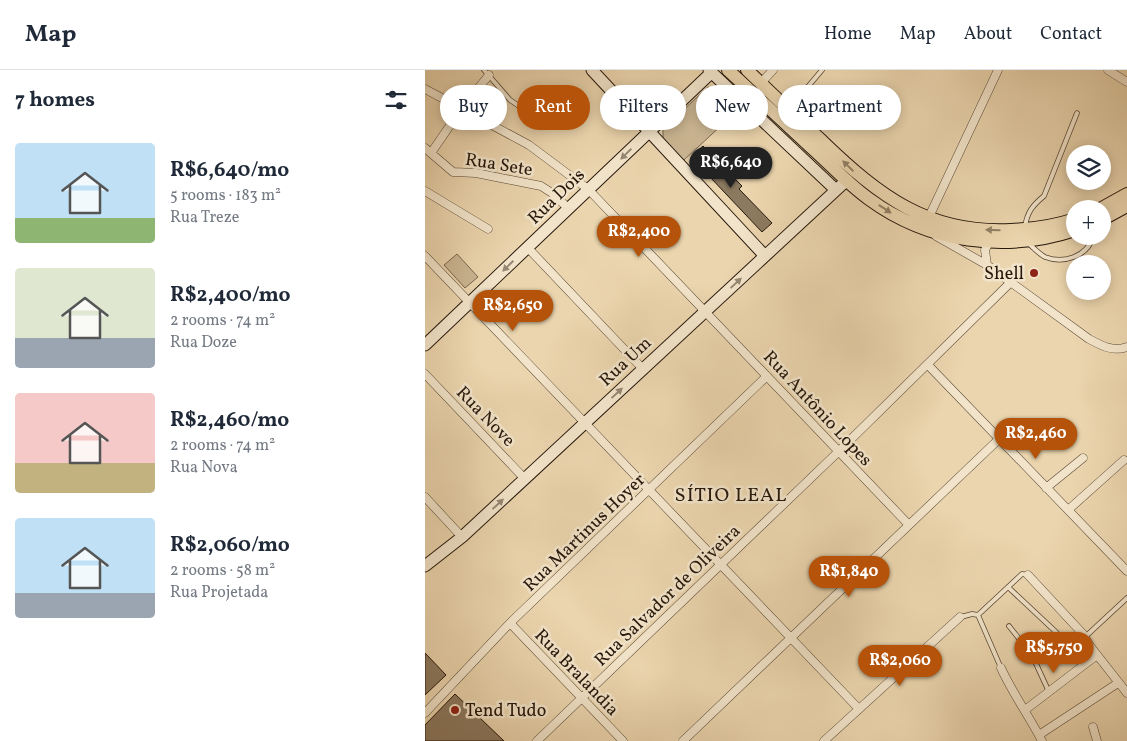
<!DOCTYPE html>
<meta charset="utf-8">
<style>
body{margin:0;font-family:Vollkorn,serif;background:#f6f6f7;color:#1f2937;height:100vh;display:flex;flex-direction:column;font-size:19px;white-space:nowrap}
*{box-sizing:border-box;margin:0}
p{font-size:16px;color:#747a83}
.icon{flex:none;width:28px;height:28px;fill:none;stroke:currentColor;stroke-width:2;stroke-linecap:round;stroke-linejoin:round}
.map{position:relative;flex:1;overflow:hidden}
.panel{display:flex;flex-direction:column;background:#fff;width:425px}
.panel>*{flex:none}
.banner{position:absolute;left:15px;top:15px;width:475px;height:45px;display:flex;gap:10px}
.fabs{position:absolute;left:641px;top:75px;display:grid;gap:10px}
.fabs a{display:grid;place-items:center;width:45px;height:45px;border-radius:50%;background:#fff;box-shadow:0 2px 12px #0003;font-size:25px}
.price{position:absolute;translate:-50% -42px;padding:0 11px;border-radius:18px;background:#b45309;color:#fff;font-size:16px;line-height:32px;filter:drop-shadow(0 1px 2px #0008)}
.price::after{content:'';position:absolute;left:50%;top:30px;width:15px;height:11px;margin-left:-8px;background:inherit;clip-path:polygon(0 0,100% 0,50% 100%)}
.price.current{background:#222;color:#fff}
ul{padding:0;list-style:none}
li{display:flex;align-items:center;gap:15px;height:125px;padding:0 15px}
li span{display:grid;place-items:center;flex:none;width:140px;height:100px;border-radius:5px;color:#555}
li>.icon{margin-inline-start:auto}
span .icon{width:60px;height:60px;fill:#fffc;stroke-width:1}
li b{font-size:21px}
h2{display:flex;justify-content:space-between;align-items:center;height:60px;padding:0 15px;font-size:21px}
.pill{padding:0 18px;border-radius:22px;background:#fff;box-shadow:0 2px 12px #0003;font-size:18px;line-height:45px}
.pill.current{background:#b45309;color:#fff}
header{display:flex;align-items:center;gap:30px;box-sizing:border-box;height:70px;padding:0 25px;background:#fff;border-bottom:1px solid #e0e1e3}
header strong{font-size:24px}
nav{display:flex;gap:28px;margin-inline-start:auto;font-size:18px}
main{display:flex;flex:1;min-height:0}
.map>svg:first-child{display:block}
</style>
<header>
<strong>Map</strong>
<nav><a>Home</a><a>Map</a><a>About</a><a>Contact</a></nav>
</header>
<main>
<section class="panel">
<h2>7 homes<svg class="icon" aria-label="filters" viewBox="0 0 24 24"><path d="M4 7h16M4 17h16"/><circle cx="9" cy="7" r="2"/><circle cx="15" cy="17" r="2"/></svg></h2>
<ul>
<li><span style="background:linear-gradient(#bfe0f5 75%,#8fb573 0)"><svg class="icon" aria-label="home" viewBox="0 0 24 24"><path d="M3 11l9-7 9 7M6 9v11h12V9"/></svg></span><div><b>R$6,640/mo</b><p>5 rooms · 183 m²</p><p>Rua Treze</p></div></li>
<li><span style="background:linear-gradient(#dfe7d0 70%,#9aa5b1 0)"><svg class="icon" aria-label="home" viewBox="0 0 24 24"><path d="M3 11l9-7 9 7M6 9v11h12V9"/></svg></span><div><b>R$2,400/mo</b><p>2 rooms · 74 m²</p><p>Rua Doze</p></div></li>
<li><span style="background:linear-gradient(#f6c9c9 70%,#c2b280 0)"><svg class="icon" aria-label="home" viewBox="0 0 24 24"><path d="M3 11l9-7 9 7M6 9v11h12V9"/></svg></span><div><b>R$2,460/mo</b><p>2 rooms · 74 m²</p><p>Rua Nova</p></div></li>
<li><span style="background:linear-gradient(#bfe0f5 75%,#9aa5b1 0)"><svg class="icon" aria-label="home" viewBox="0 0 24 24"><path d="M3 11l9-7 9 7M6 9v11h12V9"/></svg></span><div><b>R$2,060/mo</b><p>2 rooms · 58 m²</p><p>Rua Projetada</p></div></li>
</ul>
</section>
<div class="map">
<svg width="702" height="671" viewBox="0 0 702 671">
<rect width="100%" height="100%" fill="#ebd5ae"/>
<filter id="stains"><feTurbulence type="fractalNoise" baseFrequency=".004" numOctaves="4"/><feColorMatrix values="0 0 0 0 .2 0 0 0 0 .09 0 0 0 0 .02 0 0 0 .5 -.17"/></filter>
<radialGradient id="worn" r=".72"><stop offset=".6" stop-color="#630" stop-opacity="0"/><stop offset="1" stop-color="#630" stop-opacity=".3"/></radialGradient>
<path fill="#cab592" stroke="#78664e" d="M283 17 290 20 312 41 259 90 238 69V59Z
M32 184 53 207 40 218 19 195Z"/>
<path fill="#8c7a60" stroke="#26170b" d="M278 76 288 87 286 89 304 108 306 105 317 116 314 119 347 153 337 162 266 87Z
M0 583 21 605 0 625Z
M30 624 79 671H0V655Z"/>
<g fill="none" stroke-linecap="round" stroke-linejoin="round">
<g stroke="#574634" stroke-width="5.5">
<path id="lane" d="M59 0 85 30 115 50
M365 38 397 0
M600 157C602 142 608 135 619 126L652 43
M604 174C609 178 614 184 620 187 638 194 663 187 668 166
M583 517 631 562 657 596
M536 547 547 544 553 545
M584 556 607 585 624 622
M660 567 702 528
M576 598 553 545 597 504 603 505"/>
</g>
<g stroke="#574634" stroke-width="9">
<path id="street" d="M683 0 702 12
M336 13 348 0
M0 19 104 75 163 119 484 455
M0 78 28 102 51 103 116 116 127 123 143 138
M6 83 37 38 64 5
M0 121 63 159
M503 149 573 0
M511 166 562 195 664 269C677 276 688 282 702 277
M102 177 218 299
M0 186 434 639
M562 195 560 180 564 172
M503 295 702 501
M0 304 100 409
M621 418 658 388
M0 427 37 467
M643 440 699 390
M603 505 658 564 665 576 702 623
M85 553 198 671
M576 598C588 624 604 646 617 671
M600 640 672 585
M0 643 85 553 342 306
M668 657 672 671
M614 665 693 613
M112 671 413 382 586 212
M258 671 574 369
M399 671 535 547"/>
</g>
<g stroke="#26170b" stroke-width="13">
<path id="secondary" d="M167 0 340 186
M284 0 411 120
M0 275 287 2
M0 496 37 467 422 110"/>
</g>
<g stroke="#26170b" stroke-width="14">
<path id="primary" d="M303 0C331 26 359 52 387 78 406 95 423 114 444 129 504 173 580 183 650 160
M322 0C347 24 372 48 397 71 454 126 503 164 586 160 608 159 630 156 650 149
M675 139 702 124
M678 149 702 136"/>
</g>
<use href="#lane" stroke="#f2e4ca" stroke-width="4"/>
<use href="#street" stroke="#f2e4ca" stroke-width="8"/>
<use href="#secondary" stroke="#f2e4ca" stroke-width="11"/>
<use href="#primary" stroke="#ebd5ae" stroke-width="12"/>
</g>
<defs><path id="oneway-solid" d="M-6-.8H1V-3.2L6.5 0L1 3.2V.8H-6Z" transform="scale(1.25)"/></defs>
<g fill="#968874">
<use href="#oneway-solid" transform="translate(201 84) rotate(136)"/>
<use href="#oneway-solid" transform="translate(83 196) rotate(136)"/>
<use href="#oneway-solid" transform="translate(311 213) rotate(-43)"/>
<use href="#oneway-solid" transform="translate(192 323) rotate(-43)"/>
<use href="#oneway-solid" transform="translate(73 434) rotate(-43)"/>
</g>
<g fill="#928065">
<use href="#oneway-solid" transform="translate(423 96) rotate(-136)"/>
<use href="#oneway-solid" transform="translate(460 139) rotate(33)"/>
<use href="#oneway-solid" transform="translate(568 160) rotate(-178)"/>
</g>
<g fill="#8f2418" stroke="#f2e4ca" stroke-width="2">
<circle cx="609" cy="203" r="5"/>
<circle cx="30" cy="640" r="5"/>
</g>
<g text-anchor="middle" stroke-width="5" stroke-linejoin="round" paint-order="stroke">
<g font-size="18" fill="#26170b" stroke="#f2e4ca">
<text transform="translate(74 94) rotate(9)" y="6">Rua Sete</text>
<text transform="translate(131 126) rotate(-44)" y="6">Rua Dois</text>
<text transform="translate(200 291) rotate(-43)" y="6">Rua Um</text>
<text transform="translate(393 338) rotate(47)" y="6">Rua Antônio Lopes</text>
<text transform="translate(61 346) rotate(46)" y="6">Rua Nove</text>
<text transform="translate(159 462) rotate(-44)" y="6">Rua Martinus Hoyer</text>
<text transform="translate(242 525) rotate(-44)" y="6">Rua Salvador de Oliveira</text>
<text transform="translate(152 602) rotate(46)" y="6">Rua Bralandia</text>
</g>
<g font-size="18" fill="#26170b" stroke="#f2e4ca" text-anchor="end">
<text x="599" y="209">Shell</text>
<text x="40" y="646" text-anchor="start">Tend Tudo</text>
</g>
<g font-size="20" letter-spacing="1" fill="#26170b" stroke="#f2e4ca">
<text x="306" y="431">SÍTIO LEAL</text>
</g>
</g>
<rect width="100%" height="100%" filter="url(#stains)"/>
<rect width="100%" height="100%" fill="url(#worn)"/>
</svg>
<div class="fabs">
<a><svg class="icon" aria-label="layers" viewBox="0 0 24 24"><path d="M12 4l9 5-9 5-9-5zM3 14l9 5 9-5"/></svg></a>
<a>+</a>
<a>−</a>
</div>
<b class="price current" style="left:306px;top:119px">R$6,640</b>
<b class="price" style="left:214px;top:188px">R$2,400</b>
<b class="price" style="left:88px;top:262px">R$2,650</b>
<b class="price" style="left:611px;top:390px">R$2,460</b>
<b class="price" style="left:424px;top:528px">R$1,840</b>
<b class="price" style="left:629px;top:604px">R$5,750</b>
<b class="price" style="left:475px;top:617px">R$2,060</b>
<div class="banner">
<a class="pill">Buy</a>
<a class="pill current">Rent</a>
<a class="pill">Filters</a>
<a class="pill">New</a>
<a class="pill">Apartment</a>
</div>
</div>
</main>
